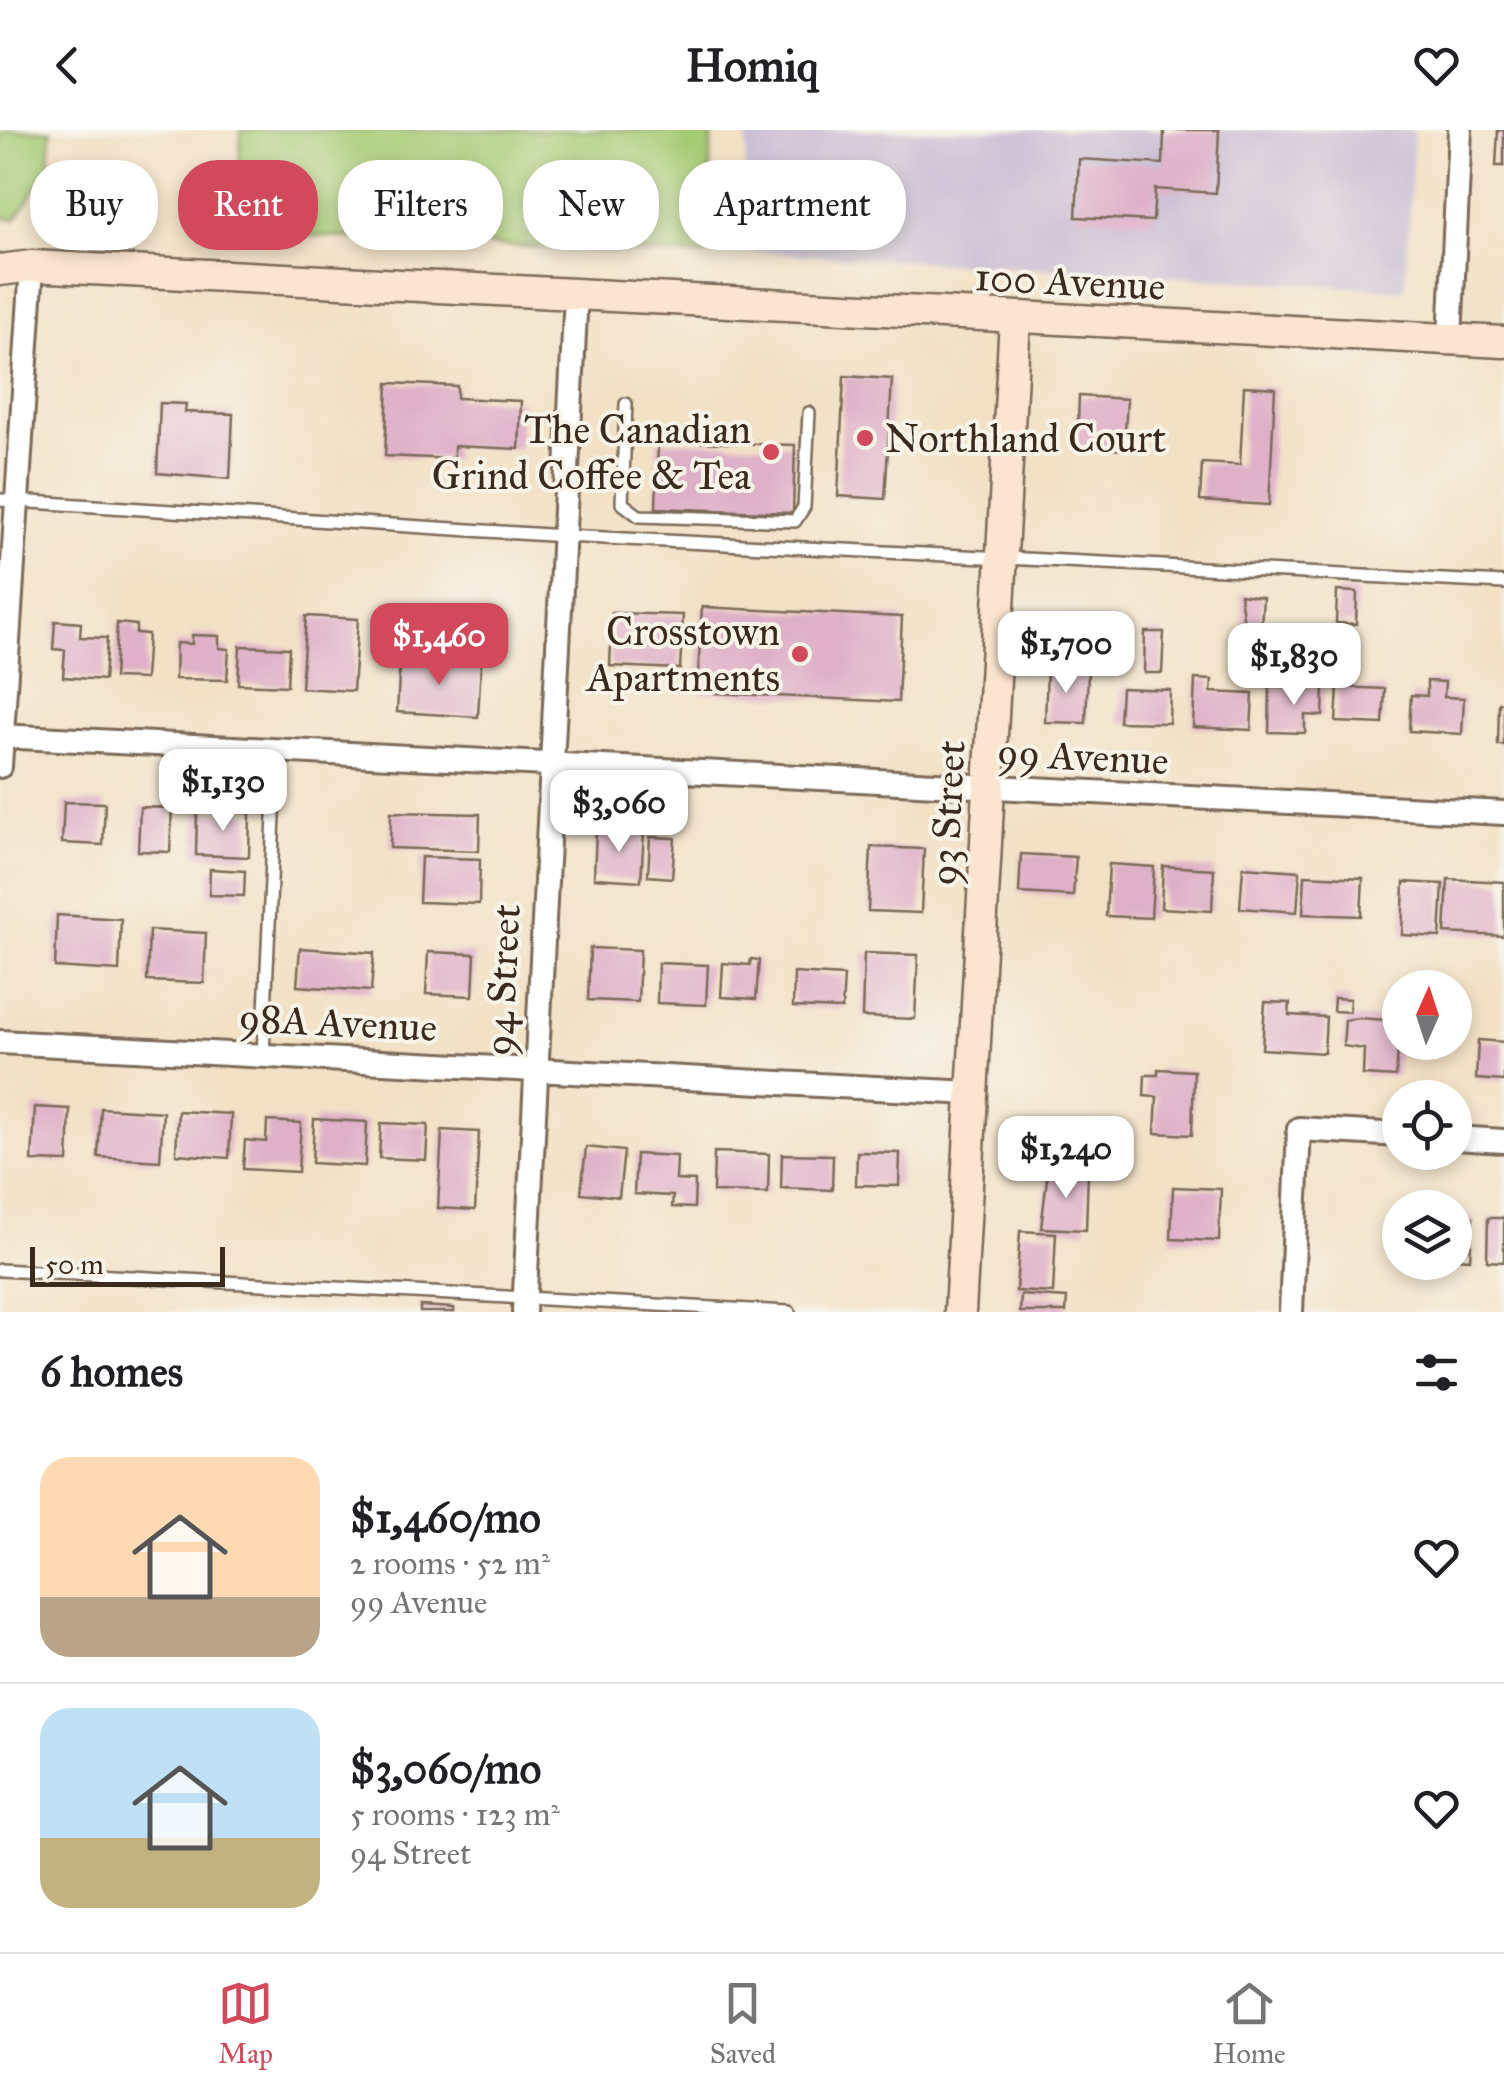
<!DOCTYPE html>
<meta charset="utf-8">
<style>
body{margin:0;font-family:"IM FELL Great Primer",serif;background:#f6f6f6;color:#202124;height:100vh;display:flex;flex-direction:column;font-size:38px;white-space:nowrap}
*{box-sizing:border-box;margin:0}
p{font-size:32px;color:#757577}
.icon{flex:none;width:55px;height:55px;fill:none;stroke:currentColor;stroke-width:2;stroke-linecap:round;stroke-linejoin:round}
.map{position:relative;height:1182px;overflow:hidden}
.sheet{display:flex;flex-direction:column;background:#fff;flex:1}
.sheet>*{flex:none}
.guide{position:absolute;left:30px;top:30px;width:1000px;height:90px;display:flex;gap:20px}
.needle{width:65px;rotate:3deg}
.buttons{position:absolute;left:1382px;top:840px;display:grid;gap:20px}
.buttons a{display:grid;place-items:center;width:90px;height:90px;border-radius:50%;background:#fff;box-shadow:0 5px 15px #0003;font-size:50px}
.scale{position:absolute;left:30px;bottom:25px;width:195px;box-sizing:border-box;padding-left:10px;border:5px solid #3b2a1e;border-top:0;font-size:28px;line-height:35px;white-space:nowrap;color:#3b2a1e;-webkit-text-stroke:8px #f7f3e8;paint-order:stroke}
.price{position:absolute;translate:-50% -85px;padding:0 22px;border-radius:20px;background:#fff;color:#222;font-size:32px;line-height:65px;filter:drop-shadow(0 2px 5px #0008)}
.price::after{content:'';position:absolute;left:50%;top:60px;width:30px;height:22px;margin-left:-15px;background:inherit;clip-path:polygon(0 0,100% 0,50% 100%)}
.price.selected{background:#d1495b;color:#fff}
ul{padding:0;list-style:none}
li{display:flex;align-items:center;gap:30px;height:250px;padding:0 40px}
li+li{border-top:2px solid #e0e0e0}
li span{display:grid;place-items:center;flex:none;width:280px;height:200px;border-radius:30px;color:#555}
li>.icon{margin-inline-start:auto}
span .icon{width:120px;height:120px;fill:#fffc;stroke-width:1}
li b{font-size:42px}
h2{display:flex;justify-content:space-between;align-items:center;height:120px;padding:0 40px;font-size:42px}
.tag{padding:0 35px;border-radius:40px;background:#fff;box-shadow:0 5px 15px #0003;font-size:35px;line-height:90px}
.tag.selected{background:#d1495b;color:#fff}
header{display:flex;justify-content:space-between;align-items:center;height:130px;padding:0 40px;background:#fff;font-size:45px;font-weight:800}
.dock{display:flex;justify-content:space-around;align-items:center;height:140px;border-top:2px solid #e0e0e0;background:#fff;font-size:28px;color:#757577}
.dock a{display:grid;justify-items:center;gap:5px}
.dock .selected{color:#d1495b}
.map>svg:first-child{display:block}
</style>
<header><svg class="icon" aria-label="back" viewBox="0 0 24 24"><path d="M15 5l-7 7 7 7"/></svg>Homiq<svg class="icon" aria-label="heart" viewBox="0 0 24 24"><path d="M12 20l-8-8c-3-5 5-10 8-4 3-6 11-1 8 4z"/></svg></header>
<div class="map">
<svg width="1504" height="1182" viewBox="0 0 1504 1182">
<rect width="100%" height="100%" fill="#f7f3e8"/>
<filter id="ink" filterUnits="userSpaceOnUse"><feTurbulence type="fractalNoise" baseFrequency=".01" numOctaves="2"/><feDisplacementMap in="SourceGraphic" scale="20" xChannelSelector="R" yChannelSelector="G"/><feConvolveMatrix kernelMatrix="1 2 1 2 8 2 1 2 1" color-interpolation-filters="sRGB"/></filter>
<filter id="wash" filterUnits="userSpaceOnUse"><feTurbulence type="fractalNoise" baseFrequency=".0048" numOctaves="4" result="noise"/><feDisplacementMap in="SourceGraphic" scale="40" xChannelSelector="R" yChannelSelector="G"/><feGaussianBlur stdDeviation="2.25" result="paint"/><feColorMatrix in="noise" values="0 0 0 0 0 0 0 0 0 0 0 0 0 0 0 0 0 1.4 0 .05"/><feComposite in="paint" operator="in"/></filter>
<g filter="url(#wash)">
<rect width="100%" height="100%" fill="#f3e1c6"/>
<path fill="#cbbfd5" d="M747 0H1414L1405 160 741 121Z"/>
<path fill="#a6cb75" stroke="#707a4a" stroke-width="2.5" d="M8 0H51L49 37 16 89 0 88V4Z
M241 0H712L705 126 236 102Z"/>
<g id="blocks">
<path fill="#dfb1c9" d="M1164 0H1219L1216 63 1155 59 1153 91 1076 87 1079 29 1163 34Z
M1498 0H1504V36H1496Z
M844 246 892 249 885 369 838 366Z
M388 253 457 256V268L521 271 519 319 454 316V329L385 326Z
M1244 256 1275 258 1269 375 1200 371 1202 333 1240 335Z
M1079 266 1127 269 1124 320 1077 317Z
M160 273 186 274 185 282 233 284 230 349 157 343Z
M658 311 795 315 793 383 656 378Z
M1337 461 1357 462 1356 494 1336 493Z
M1240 464 1263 467 1261 496 1244 494Z
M702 477 902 487 898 572 697 562Z
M612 483 683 485 680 539 610 536Z
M306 486 358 489 353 561 301 558Z
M55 491 81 493 80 507 107 508 104 550 63 547 65 520 53 519Z
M117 493 136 495V503L148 504 145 549 114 548Z
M1145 502H1164L1162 543H1144Z
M192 505 219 506V518L229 519 227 550 175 549 176 513 192 514Z
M240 516 289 518 287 556 238 554Z
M400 528 481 533 478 587 397 582Z
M1047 539 1088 541 1086 593 1045 592Z
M1195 549 1212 550 1211 562 1253 564 1251 600 1193 597Z
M1427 551 1445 552 1444 567 1464 568 1462 604 1409 601 1411 565 1427 566Z
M1270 556 1324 558 1323 586 1305 585V603L1269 602Z
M1338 557 1385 559 1383 594 1336 592Z
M1121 558 1170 560 1169 593 1119 592Z
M1499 573H1504V615H1498Z
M64 672 105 673 103 715 62 713Z
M140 677 172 678 170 722 138 721Z
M197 681 250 683 249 727 196 725Z
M391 682 480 684 479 721 390 718Z
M596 700 644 702 641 751 594 748Z
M650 707 675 708 672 748 648 746Z
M871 717 924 719 921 783 868 781Z
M1021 724 1076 727 1073 766 1019 763Z
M421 727 480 729 479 774 419 772Z
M1109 734 1154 737 1151 788 1106 786Z
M1163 736 1214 739 1212 781 1161 778Z
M1243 737 1300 741 1297 782 1240 778Z
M210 739 245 741 244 766 209 765Z
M1305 745 1363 748 1361 786 1303 784Z
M1448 749 1504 752V806L1445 803Z
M1404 752 1443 754 1440 807 1402 805Z
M57 785 121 789 119 841 55 837Z
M149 800 206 803 204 853 147 851Z
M300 818 374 823 371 861 297 856Z
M590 818 640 820 638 872 588 870Z
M428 822 475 824 473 866 426 864Z
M864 823 918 825 915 889 862 887Z
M751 829 759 830 756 869 721 867 723 833 750 835Z
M658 833 708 835 706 875 657 873Z
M794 843 844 846 842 879 793 877Z
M1334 868 1350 869 1349 882 1333 881Z
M1265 872 1290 873 1289 885 1326 887 1324 923 1262 919Z
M1358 888 1400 891 1396 947 1363 945 1364 919 1343 916 1345 890Z
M1478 910 1504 912V951L1476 949Z
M1158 939 1194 941 1192 1005 1155 1003 1157 967 1144 966 1145 945H1158Z
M35 977 70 979 68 1032 32 1031Z
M101 978 163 982 160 1031 98 1027Z
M178 981 231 984 229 1028 176 1024Z
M314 989 367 992 365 1036 312 1033Z
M267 991 301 993 298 1042 243 1039 245 1010 266 1012Z
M381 993 428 995 426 1030 379 1028Z
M442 1000 479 1002 475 1080 438 1078Z
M586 1017 624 1021 619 1067 581 1063Z
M714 1022 769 1024 768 1063 713 1062Z
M857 1022 900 1023 899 1056 856 1055Z
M636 1024 677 1026 676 1050 695 1051 694 1078 672 1077 673 1066 634 1064Z
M782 1024 833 1025 832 1060 781 1058Z
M1048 1040 1088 1042 1086 1100 1041 1098Z
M1173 1057 1221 1059 1219 1111 1171 1109Z
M1455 1086 1473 1087 1470 1129 1455 1128Z
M1488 1088H1504V1132L1487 1131Z
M1020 1101 1056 1103 1053 1163 1016 1161Z
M1021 1165 1067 1168 1066 1182H1020Z
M420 1176 454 1178V1182H420Z"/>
</g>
</g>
<g filter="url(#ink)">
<use href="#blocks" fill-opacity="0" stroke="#7b6a59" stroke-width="2.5"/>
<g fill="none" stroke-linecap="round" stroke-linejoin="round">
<g stroke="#7b6a59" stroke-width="16">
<path id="lane" d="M626 274 622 373 639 386 795 391 804 377 809 283
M0 370 565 406 1504 453
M263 925 277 621
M0 1140 789 1182"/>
</g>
<g stroke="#7b6a59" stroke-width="28">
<path id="street" d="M1450 209 1460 0
M0 606 1504 683
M0 636 32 136
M0 912 972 963
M1455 1008 1504 1011
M524 1182 576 164
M1291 1182 1299 999 1400 1005"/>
</g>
<g stroke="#7b6a59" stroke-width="35">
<path id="secondary" d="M0 140 32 136 1504 212
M960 1182 1015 189"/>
</g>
<use href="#lane" stroke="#fff" stroke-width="11"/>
<use href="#street" stroke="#fff" stroke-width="22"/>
<use href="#secondary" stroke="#fce5d0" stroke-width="30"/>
</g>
</g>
<g fill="#d1495b" stroke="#f7f3e8" stroke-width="4">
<circle cx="865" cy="308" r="10"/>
<circle cx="771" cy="322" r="10"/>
<circle cx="800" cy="524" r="10"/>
</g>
<g text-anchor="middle" stroke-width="8" stroke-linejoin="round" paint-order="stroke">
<g font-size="40" fill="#3b2a1e" stroke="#f7f3e8">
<text transform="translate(1070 151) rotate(3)" y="14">100 Avenue</text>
<text transform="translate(1083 626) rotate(3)" y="14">99 Avenue</text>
<text transform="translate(947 683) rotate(-87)" y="14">93 Street</text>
<text transform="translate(502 850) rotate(-87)" y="14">94 Street</text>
<text transform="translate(338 892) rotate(3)" y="14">98A Avenue</text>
</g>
<g font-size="40" fill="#3b2a1e" stroke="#f7f3e8" text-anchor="end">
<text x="751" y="313">The Canadian<tspan x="751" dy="46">Grind Coffee &amp; Tea</tspan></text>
<text x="885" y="322" text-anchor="start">Northland Court</text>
<text x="780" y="515">Crosstown<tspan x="780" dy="46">Apartments</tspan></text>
</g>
</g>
</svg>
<div class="buttons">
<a><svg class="needle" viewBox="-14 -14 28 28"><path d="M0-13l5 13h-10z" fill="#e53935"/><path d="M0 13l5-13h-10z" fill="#757577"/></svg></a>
<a><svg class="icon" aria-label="locate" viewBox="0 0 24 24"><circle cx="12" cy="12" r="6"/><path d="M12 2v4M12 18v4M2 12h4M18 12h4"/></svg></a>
<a><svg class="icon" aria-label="layers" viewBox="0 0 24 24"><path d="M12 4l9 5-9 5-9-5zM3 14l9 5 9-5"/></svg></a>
</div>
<div class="scale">50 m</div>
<b class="price selected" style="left:439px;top:558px">$1,460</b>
<b class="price" style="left:1066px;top:566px">$1,700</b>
<b class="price" style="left:1294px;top:578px">$1,830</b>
<b class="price" style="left:223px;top:704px">$1,130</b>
<b class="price" style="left:619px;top:725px">$3,060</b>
<b class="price" style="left:1066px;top:1071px">$1,240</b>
<div class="guide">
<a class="tag">Buy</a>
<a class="tag selected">Rent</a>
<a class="tag">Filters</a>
<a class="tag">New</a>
<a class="tag">Apartment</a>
</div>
</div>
<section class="sheet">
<h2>6 homes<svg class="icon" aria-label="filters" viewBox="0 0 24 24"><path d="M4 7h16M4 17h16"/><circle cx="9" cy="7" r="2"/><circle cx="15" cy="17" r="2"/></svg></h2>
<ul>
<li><span style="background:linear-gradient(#ffd9b3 70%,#b9a48a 0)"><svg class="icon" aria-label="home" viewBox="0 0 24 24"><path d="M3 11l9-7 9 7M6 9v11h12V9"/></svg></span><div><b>$1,460/mo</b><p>2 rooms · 52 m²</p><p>99 Avenue</p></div><svg class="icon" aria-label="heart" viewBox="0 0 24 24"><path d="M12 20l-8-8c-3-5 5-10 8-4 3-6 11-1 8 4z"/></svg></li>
<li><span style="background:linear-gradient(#bfe0f5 65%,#c2b280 0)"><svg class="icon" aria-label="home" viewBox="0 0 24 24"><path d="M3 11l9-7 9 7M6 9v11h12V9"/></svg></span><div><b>$3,060/mo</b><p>5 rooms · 123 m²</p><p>94 Street</p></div><svg class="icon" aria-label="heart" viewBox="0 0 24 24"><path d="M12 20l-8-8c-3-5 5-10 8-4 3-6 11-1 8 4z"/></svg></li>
</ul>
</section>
<nav class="dock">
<a class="selected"><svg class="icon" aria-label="map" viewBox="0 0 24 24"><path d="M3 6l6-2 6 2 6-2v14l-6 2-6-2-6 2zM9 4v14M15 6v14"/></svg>Map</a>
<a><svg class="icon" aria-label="saved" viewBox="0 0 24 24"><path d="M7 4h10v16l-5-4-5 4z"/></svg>Saved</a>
<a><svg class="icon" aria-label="home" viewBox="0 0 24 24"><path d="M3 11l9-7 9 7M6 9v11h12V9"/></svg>Home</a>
</nav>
